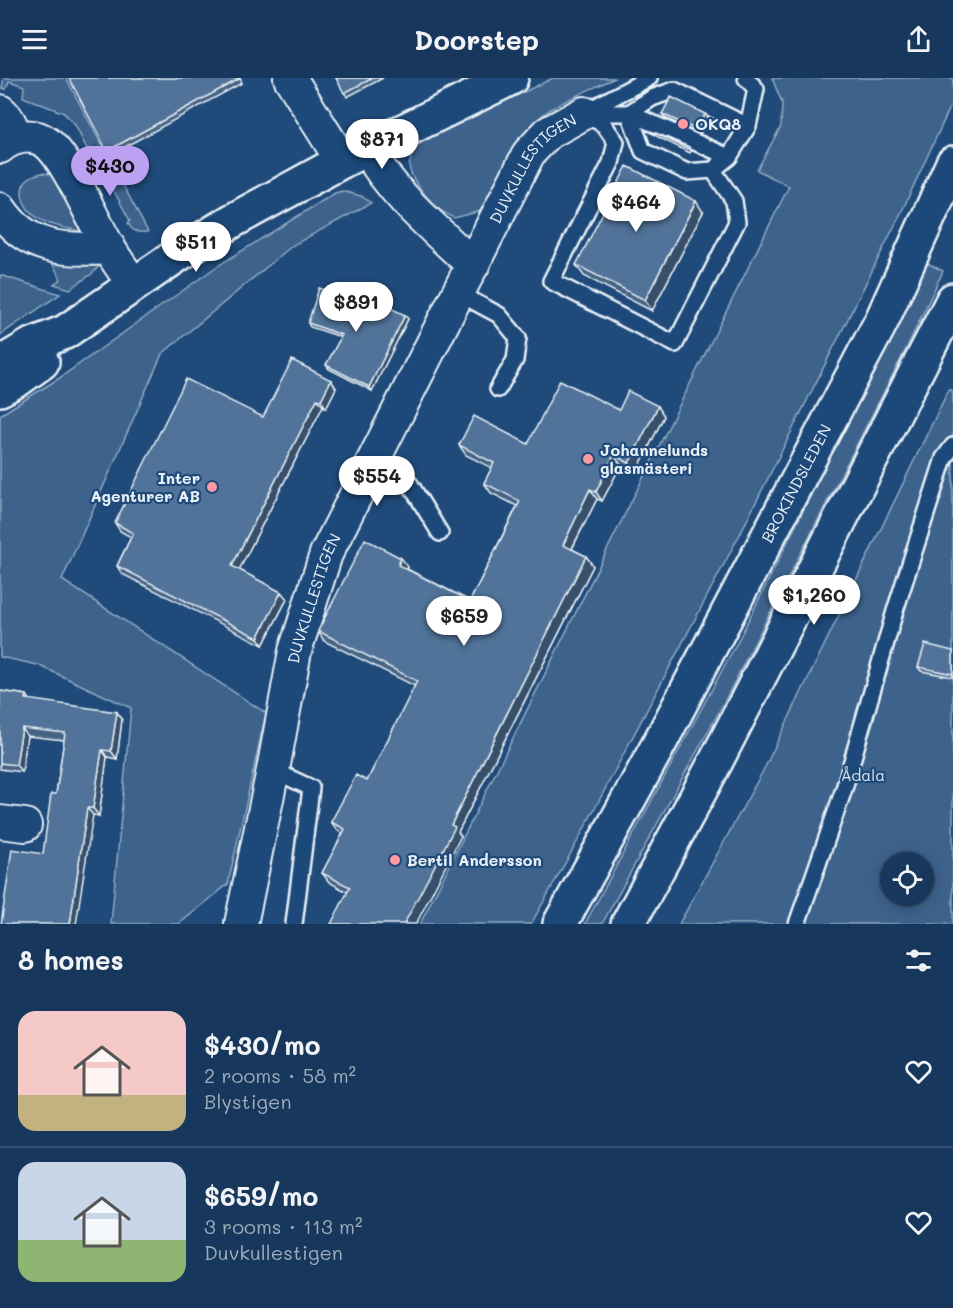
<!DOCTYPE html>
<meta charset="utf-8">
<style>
body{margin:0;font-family:Mali,sans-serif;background:#244365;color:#f1f3f6;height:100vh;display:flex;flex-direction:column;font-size:22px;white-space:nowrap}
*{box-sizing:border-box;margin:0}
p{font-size:20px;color:#9eacbb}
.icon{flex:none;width:33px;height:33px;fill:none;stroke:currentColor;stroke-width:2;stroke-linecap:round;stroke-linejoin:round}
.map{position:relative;height:846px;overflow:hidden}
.details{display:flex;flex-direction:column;background:#17385c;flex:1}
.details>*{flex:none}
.fabs{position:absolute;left:880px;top:774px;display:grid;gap:12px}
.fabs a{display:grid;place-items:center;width:54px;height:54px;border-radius:50%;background:#17385c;box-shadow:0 3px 15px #0003,0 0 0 2px #365272;font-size:30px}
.price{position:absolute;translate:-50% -51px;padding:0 14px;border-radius:21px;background:#fff;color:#222;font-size:20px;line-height:39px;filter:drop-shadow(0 2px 3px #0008)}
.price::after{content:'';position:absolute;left:50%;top:36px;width:18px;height:14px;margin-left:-9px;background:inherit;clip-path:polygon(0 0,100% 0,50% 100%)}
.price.selected{background:#bca0f2;color:#111}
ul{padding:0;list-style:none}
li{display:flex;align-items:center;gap:18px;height:150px;padding:0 18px}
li+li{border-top:2px solid #365272}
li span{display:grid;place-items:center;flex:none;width:168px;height:120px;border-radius:18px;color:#555}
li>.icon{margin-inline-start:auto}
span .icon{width:72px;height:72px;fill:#fffc;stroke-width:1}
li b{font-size:26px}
h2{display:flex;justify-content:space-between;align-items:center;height:72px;padding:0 18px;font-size:26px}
header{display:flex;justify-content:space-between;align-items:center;height:78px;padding:0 18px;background:#17385c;font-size:27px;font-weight:700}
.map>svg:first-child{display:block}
</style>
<header><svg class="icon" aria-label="menu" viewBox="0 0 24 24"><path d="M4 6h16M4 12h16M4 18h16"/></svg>Doorstep<svg class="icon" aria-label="share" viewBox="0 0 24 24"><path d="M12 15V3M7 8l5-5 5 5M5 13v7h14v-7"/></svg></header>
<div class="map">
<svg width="953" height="846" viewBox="0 0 953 846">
<rect width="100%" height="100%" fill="#1f4a7a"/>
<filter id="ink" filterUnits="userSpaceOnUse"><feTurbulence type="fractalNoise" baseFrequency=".0167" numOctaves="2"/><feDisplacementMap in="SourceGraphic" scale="12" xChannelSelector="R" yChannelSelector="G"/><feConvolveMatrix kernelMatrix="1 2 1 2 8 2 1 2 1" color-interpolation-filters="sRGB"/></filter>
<g filter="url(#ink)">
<path fill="#3c628c" stroke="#92aac2" stroke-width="1.5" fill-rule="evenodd" d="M4 0H66L148 154C139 155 132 154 128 145L130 143 91 70 87 71 75 47 64 35 23 19 24 8 9 3 6 11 2 10Z
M553 0H615C594 10 570 19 551 31 518 51 502 98 485 132L454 140C449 137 442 134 438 130 429 123 413 103 410 92 407 80 415 71 423 63Z
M772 0H953V23L901 135 740 456 576 766 531 846H420L789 108 757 92 781 48 782 25Z
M42 95 49 96 55 100 83 154C63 149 35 147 25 126 22 120 21 114 23 108 27 99 33 97 42 95Z
M342 113 361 118 371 125 293 167 162 276 62 502 266 635 228 806 179 846H111L131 630 38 587 0 579V337L58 301 216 189 335 115Z
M51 183 101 186 93 195 70 211 54 206 61 201Z
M927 185 943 193 907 269 722 628 602 846H585L738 563Z
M0 197 60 216 0 257Z
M949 311 953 313V846H679L765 689ZM891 784H924V818H891Z"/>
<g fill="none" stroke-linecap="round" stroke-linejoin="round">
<g stroke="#e8f1f8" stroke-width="20">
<path id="lane" d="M587 33 649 0
M584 35 604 47 616 64 611 85 551 203 675 266 737 144 734 123 713 92
M584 35H629L643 73 687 94 713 92 729 79 748 48 756 11 746 0
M629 35 652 20 674 12 748 48
M629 35 729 79
M458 215 499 237 518 260 515 282 498 311
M372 385 410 406 440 455
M273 692 311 710 294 846
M797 846 844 711 895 533 944 380 953 368"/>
</g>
<g stroke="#e8f1f8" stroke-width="36">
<g id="street">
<path d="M290 0 342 83"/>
<path d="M0 33C9 40 12 49 16 60"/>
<path d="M0 69C13 58 33 54 47 65 61 76 69 95 78 110 88 129 97 149 108 168 115 181 125 194 133 206"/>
<path d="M367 71C393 117 435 151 473 187"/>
<path d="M0 131C27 172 65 173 109 170"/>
<path d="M0 744 25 747"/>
<path id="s1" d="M241 846 273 692 295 573 326 476 529 75 548 55 584 35"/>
</g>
</g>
<g stroke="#e8f1f8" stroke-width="38">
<g id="secondary">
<path d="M0 286 30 268 65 254 179 176 232 143 342 83 511 0"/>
<path d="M0 311 17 302 42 284"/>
<path id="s2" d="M560 846 658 668 882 242 953 85"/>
<path d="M628 846 715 685 953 222"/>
</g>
</g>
<use href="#lane" stroke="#1f4a7a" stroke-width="15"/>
<use href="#street" stroke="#1f4a7a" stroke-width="32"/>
<use href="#secondary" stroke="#1f4a7a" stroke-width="33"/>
</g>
<path fill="#466384" stroke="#e8f1f8" stroke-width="1.5" d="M240 0 242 5 110 77 107 73Z
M336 0H383L347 19Z
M662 36 708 39 700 56 665 40Z
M653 54 689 69 691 73 690 75 656 58Z
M703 134 652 233 584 198 576 187Z
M373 228 408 241 372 313 329 291 326 287 341 259 310 249 308 245Z
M331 302 336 310 326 330 323 328 239 492 281 514 287 521 263 567 122 496 117 488 131 459 120 453 115 445 263 339Z
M619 332 664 338 636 395 621 387 602 423 597 421 572 471 586 478 593 488 458 754 461 758 347 814 329 804 322 795 343 756 338 753 331 744 367 703 415 608 324 563 318 553 401 480 408 489 407 491 470 523 517 428 491 415 484 405 492 390 466 377 459 367 528 366Z
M953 573V599L921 593 918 589Z
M0 613 27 617 30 622 122 641 117 681 107 679 99 738 93 737 43 776 56 716 64 662 27 658 22 694 0 691Z"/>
<path fill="#39506b" stroke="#e8f1f8" stroke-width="1.5" d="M705 36 708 39 700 56 697 52Z
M696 123 703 134 652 233 645 222Z
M405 237 408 241 372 313 369 309Z
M331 302 336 310 326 330 321 322Z
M317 321 323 328 237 496 232 488Z
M658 328 664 338 636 395 629 385Z
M614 377 621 387 602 423 596 414Z
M590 411 597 421 569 476 563 467Z
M586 478 593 488 458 754 461 758 416 846H404L451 747Z
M401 480 408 489 405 496 398 487Z
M281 514 287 521 263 567 258 560Z
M117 634 122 641 117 681 111 673Z
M22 650 27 658 22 694 16 687Z
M102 672 107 679 99 738 93 730Z
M87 730 93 737 76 846H70Z"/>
<path fill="#517399" stroke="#e8f1f8" stroke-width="1.5" d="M69 0H239V1L107 73Z
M336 0H373L344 15Z
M671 19 705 36 697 52 662 36Z
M653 54 689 69 688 71Z
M627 88 696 123 645 222 576 187Z
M319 210 373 228 376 223 405 237 369 309 326 287 342 257 308 245Z
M292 282 331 302 321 322 317 321 232 488 281 514 258 560 117 488 133 455 115 445 186 301 263 339Z
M560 302 619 332 628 313 658 328 629 385 614 377 596 414 590 411 563 467 586 478 451 747 455 749 404 846H331L350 809 322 795 345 751 331 744 356 697 367 703 417 603 318 553 365 461 401 480 398 487 470 523 520 423 484 405 494 385 459 367 474 338 528 366Z
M925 566 953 573V596L918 589Z
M0 613 27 617 26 621 117 634 111 673 102 672 93 730H87L70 846H1L12 771 43 776 51 716H56L65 655 22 650 16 687 0 685Z"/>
</g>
<g fill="#ff9aa2" stroke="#1f4a7a" stroke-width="2">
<circle cx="683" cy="46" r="6"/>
<circle cx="588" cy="381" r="6"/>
<circle cx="212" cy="409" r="6"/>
<circle cx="395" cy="782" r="6"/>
</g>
<g text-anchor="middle" stroke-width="4.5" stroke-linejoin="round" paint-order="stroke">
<g font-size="16" font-weight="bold" fill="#e8f1f8" stroke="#1f4a7a" text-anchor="start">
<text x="695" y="52">OKQ8</text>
<text x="600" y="378">Johannelunds<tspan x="600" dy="18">glasmästeri</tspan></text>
<text x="200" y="406" text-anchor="end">Inter<tspan x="200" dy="18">Agenturer AB</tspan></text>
<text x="407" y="788">Bertil Andersson</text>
</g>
<g font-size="16" fill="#e8f1f8" stroke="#1f4a7a">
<text dy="6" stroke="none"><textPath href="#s1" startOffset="820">DUVKULLESTIGEN</textPath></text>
<text dy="6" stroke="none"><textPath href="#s2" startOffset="500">BROKINDSLEDEN</textPath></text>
<text dy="6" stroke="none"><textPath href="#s1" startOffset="334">DUVKULLESTIGEN</textPath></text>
</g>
<g font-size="16" fill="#d7e3ed" stroke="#1f4a7a">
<text x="863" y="703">Ådala</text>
</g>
</g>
</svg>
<div class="fabs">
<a><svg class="icon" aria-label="locate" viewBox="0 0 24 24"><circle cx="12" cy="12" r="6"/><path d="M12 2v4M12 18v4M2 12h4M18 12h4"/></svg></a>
</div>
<b class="price" style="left:382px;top:92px">$871</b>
<b class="price selected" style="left:110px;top:119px">$430</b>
<b class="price" style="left:636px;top:155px">$464</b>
<b class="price" style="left:196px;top:195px">$511</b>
<b class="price" style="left:356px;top:255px">$891</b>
<b class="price" style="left:377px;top:429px">$554</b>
<b class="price" style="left:814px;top:548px">$1,260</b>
<b class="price" style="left:464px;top:569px">$659</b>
</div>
<section class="details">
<h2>8 homes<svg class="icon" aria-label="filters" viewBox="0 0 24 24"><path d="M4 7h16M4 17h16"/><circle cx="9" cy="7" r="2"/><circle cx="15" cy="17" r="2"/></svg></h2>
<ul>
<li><span style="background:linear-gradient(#f6c9c9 70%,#c2b280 0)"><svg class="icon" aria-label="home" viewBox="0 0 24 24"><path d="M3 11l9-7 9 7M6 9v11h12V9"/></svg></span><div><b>$430/mo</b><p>2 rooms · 58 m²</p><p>Blystigen</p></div><svg class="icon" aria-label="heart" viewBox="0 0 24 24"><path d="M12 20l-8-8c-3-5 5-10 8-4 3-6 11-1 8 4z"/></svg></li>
<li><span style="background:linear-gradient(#c9d6e8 65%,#8fb573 0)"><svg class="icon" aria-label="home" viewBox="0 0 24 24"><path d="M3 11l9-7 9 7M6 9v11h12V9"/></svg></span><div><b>$659/mo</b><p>3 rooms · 113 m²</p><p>Duvkullestigen</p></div><svg class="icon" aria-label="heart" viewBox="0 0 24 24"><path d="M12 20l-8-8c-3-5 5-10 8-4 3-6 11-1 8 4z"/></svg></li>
</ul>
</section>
